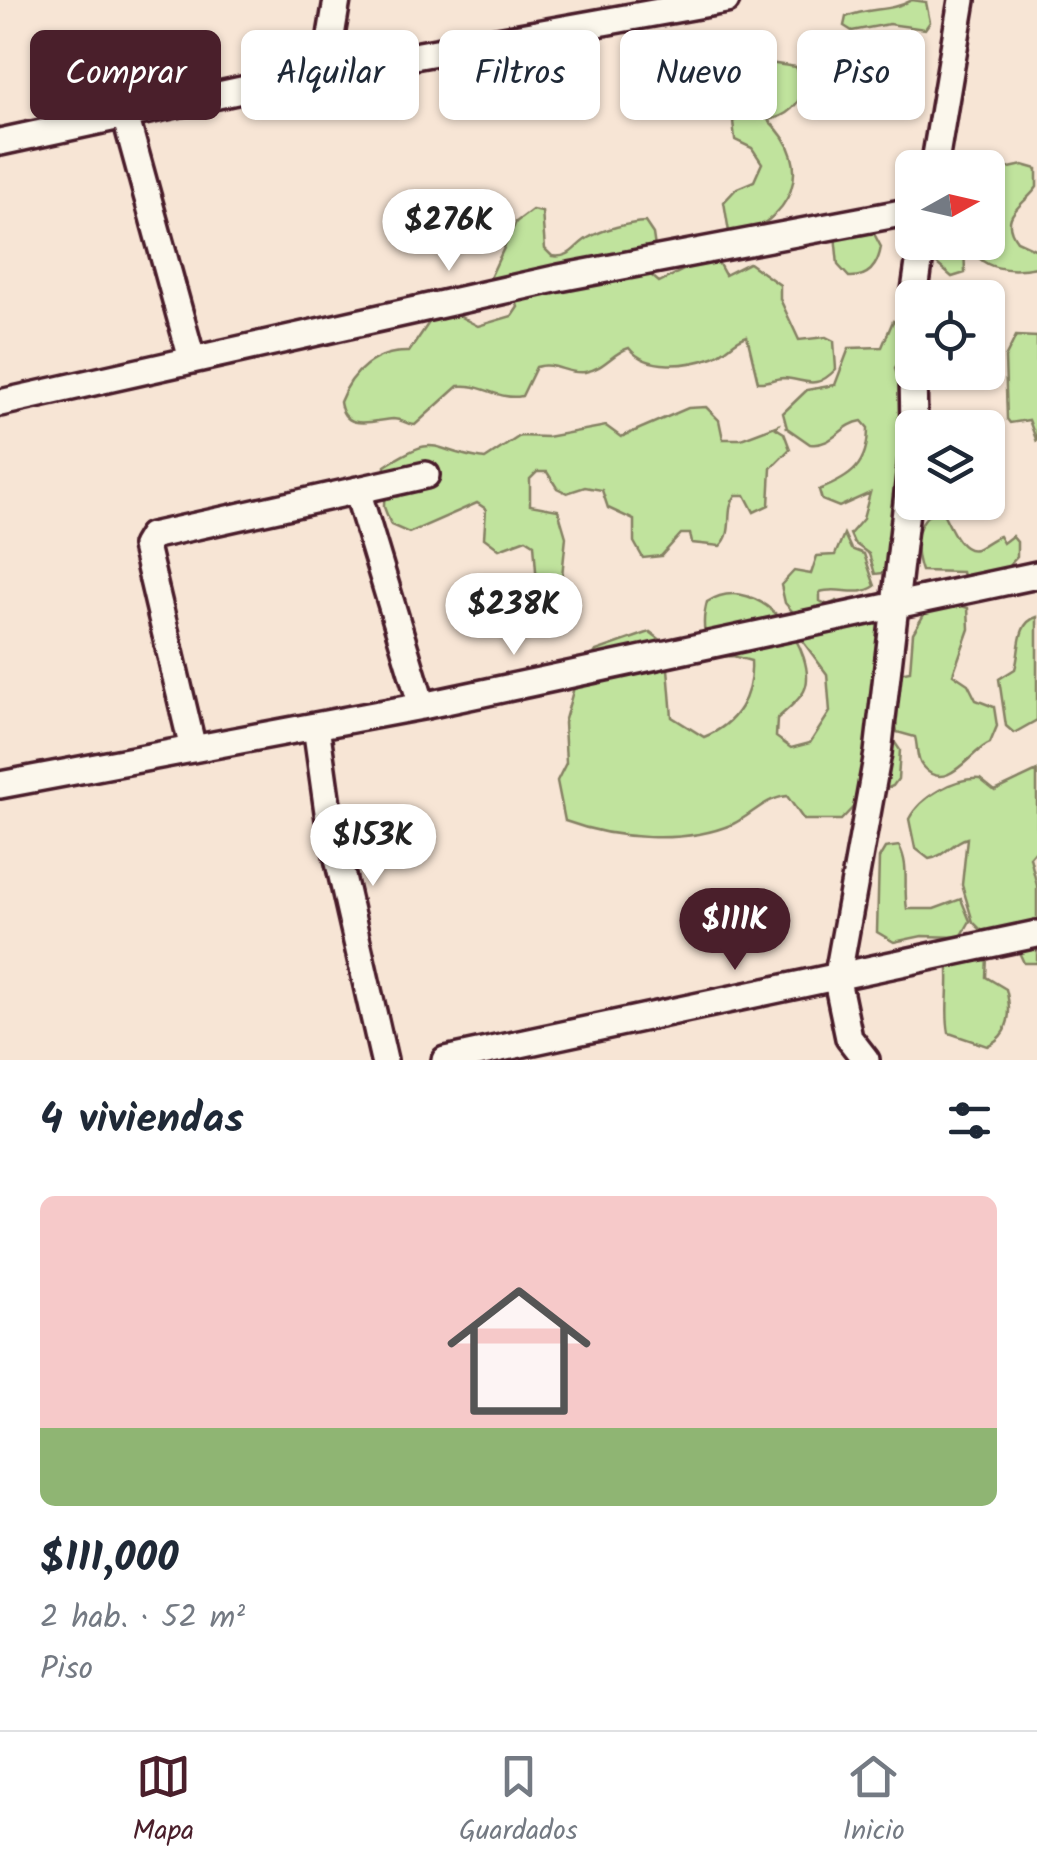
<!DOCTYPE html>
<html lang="es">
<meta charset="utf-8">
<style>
body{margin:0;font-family:Kalam,sans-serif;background:#f2f2f3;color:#1f2937;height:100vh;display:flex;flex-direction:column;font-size:38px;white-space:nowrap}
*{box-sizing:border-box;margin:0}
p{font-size:32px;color:#747a83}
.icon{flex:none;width:55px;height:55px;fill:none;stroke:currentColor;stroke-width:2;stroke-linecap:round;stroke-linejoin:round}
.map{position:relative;height:1060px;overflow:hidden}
.side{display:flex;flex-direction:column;background:#fff;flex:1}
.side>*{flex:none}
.top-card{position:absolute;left:30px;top:30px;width:978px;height:90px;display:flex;gap:20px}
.needle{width:65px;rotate:82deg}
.controls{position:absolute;left:895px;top:150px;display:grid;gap:20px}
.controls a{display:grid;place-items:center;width:110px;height:110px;border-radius:15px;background:#fff;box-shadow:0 2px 8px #0004;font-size:50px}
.price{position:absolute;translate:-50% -85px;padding:0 22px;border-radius:35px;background:#fff;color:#222;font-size:32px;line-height:65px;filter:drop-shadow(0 2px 5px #0008)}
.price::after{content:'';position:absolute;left:50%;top:60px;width:30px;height:22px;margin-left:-15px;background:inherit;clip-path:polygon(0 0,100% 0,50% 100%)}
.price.current{background:#4a1f2b;color:#fff}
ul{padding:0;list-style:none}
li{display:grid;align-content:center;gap:20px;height:530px;padding:0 40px}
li+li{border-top:2px solid #e0e1e3}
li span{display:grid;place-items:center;height:310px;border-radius:15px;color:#555}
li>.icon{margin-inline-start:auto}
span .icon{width:180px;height:180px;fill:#fffc;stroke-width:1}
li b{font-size:42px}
h2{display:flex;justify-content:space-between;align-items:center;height:120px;padding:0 40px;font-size:42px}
.tag{padding:0 35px;border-radius:15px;background:#fff;box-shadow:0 2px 8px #0004;font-size:35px;line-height:90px}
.tag.current{background:#4a1f2b;color:#fff}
.dock{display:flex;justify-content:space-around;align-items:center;height:140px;border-top:2px solid #e0e1e3;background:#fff;font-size:28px;color:#747a83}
.dock a{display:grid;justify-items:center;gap:5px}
.dock .current{color:#4a1f2b}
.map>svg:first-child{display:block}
</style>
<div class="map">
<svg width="1037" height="1060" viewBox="0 0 1037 1060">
<rect width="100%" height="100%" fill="#f7e5d5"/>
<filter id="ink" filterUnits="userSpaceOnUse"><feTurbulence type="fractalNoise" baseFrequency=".01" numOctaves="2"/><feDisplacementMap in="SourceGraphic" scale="20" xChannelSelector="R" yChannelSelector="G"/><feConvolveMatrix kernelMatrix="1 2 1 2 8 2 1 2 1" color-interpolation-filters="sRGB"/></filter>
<g filter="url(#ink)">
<path fill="#c0e39d" stroke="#858164" stroke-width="2.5" d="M912 0 926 2 930 22 925 29 889 24 852 31 844 26 846 17C869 7 891 12 912 0Z
M849 55 859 65 861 83 827 91 823 62 830 56Z
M769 63 796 67 806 86C798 105 789 116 768 120 818 166 791 223 730 238L724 202 737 188 754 181 762 163 752 148 735 140 733 121 757 114C746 102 744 86 750 70Z
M1023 165 1037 169V187C1024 206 997 214 1017 241L1037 250V267C1012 272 978 271 970 243L988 242V182L1005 169Z
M532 210 542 212 545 249 552 256C571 259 574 246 588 238 604 229 628 223 645 222L653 234 658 268 652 276 659 282 714 255 725 275 749 263 780 285V299L799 340 826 337 834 341 836 369C814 392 805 379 783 378 775 378 767 383 758 382L747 336C734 340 726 352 713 357 688 366 647 371 629 348 612 353 604 369 585 372 566 375 555 361 536 367L522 396C499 401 482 383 458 386L415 425C405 425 403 419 393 419 372 421 344 432 340 402 352 371 375 351 409 352L432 318 451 312 478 326 512 316 518 307 515 298 490 290 489 280 516 222Z
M870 226 881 247C878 265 869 278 849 277L838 265 835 235Z
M916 243H964L965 273 952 277 937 264 927 263Z
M893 321 902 325 904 353 895 368 912 428V463L892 572 875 574 869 554 854 543 850 534 863 519 870 493 839 507 822 500 819 490C852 477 868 465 868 428L862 421C841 424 833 447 810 444L787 428 783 413 807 390 835 385 849 348 882 347Z
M1016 336 1037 337V442L1029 420 1010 423 1007 419 1005 358Z
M706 407 719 420 723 439H741L778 425 776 428 784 433 790 449 771 468 769 505 754 512 745 495H736C723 511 736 531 720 546L692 543 690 534H681L661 556 643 558 634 542V520L608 508 602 490 585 487 567 493 557 488 547 472H537L530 479V505L558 510 566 537 562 576 555 582 537 584 534 544 526 539 499 549 484 538 486 509 477 503 409 533 391 525 384 507 385 466C441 430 429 452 485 459L520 436 547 437 606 426 621 437 688 408Z
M935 510 943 513C949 524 960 554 976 549 983 546 991 539 999 536L1003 543 1012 536 1017 542V557L1002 573 964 581 962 572 921 571C914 551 913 523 935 510Z
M844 534 851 549 864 554 875 586C858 598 839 586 820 592V601L828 605 837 601 844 607 881 600 893 674 910 671 913 633 929 606 949 602 968 608 969 629 953 674 968 684 976 700 994 707 997 726 990 743C972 749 947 795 923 767 916 760 918 747 915 737L897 732 894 713 889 734 900 750 898 779 893 786 861 799 841 820H804L787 796C763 799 754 814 733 824 684 845 614 839 565 821L557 781 566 763 564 723 575 684 596 651 650 632 666 644 672 717 704 737C737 724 753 696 751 661L733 656 714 657C704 638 701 624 707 602 761 567 821 656 804 691 799 701 785 711 777 719L776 737 791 748 810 743 830 712 827 674 801 639 798 618 785 603 781 585 794 571 811 574 817 556 835 555Z
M1037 617V720L1014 733 1006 726 999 679 1015 669C1021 650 1016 623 1037 617Z
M1037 771V849L1030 857 1037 886V963H1024L1012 937 986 935 973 922 962 885 967 838C952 842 946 856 929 859L915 848 909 819C920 797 955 777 980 779L995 791Z
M899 846C910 866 903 885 907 909H934L961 899 970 921 961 937 922 936 894 942 877 932 879 858 885 848Z
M987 957 986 977 1006 989C1012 1012 1010 1035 987 1046L949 1033C944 1008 951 985 947 960Z"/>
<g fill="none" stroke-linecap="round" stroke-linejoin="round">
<g stroke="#4a1f2b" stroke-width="32">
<path id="minor" d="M325 72 337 0
M125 115 192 359
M0 142 325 72 726 0
M934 168 962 0
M914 298 922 242
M912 312V369
M913 372 914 428
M0 403 559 278 912 211
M357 490 422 706
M316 726 329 819 384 1060
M193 749 145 546 151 536 426 475
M0 785 422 706 1037 575
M445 1060 1037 934
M866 1060 849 1038 837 980 878 753 912 458"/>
</g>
<use href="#minor" stroke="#fbf7ec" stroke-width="25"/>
</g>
</g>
</svg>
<div class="controls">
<a><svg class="needle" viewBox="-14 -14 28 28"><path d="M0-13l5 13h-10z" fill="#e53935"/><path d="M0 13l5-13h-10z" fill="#747a83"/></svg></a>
<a><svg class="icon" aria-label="locate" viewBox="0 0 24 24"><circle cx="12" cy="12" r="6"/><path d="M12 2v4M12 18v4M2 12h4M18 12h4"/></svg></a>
<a><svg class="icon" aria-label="layers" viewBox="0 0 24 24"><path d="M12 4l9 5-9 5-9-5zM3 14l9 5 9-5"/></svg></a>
</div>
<b class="price" style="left:449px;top:274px">$276K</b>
<b class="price" style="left:514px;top:658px">$238K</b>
<b class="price" style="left:373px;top:889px">$153K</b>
<b class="price current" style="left:735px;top:973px">$111K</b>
<div class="top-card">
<a class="tag current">Comprar</a>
<a class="tag">Alquilar</a>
<a class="tag">Filtros</a>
<a class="tag">Nuevo</a>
<a class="tag">Piso</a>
</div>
</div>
<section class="side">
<h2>4 viviendas<svg class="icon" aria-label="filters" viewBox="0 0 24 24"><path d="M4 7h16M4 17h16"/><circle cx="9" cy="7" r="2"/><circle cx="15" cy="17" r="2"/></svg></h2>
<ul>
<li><span style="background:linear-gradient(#f6c9c9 75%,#8fb573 0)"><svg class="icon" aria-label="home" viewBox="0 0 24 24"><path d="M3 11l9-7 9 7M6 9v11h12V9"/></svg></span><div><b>$111,000</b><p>2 hab. · 52 m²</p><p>Piso</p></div></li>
</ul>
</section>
<nav class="dock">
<a class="current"><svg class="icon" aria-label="map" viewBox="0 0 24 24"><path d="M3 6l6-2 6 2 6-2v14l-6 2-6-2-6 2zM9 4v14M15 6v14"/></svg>Mapa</a>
<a><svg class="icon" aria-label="saved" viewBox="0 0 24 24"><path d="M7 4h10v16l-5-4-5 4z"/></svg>Guardados</a>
<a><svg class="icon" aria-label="home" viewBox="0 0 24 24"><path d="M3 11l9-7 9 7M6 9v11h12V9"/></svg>Inicio</a>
</nav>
